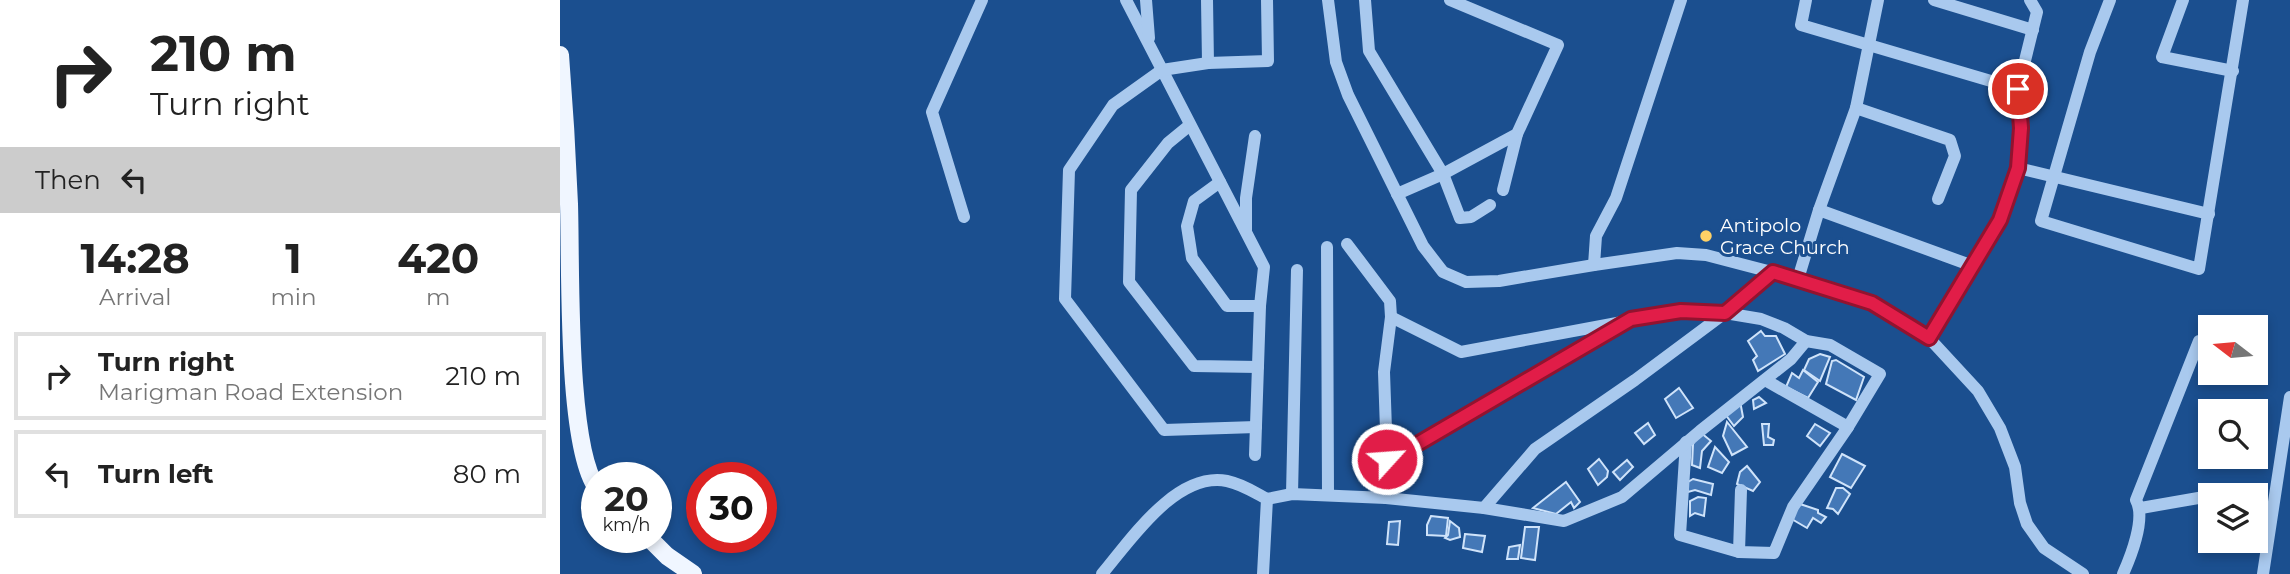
<!DOCTYPE html>
<html lang="en">
<head>
<meta charset="utf-8">
<style>
	body { margin:0; font-family:Montserrat,sans-serif; background:#f6f6f6; color:#222; height:100vh; display:flex; flex-direction:column; font-size:26px; white-space:nowrap }
	* { box-sizing:border-box; margin:0 }
	p { font-size:23px; color:#767676 }
	.icon { flex:none; width:38px; height:38px; fill:none; stroke:currentColor; stroke-width:2; stroke-linecap:round; stroke-linejoin:round }
	.map { position:relative; flex:1; overflow:hidden }
	.panel { display:flex; flex-direction:column; background:#fff; width:560px }
	.panel>* { flex:none }
	.guide { background:#fff; color:#222; overflow:hidden }
	.needle { width:46px; rotate:286deg }
	.buttons { position:absolute; left:1638px; top:315px; display:grid; gap:14px }
	.buttons a { display:grid; place-items:center; width:70px; height:70px; border-radius:0px; background:#fff; box-shadow:0 4px 10px #0003; font-size:35px }
	.speed { position:absolute; left:21px; top:462px; display:flex; gap:14px; font-size:35px; font-weight:700; text-align:center }
	.speed>* { display:grid; place-content:center; width:91px; height:91px; border-radius:50%; background:#fff; box-shadow:0 4px 10px #0003; line-height:1 }
	.speed small { font-size:18px; font-weight:400 }
	.speed .limit { border:10px solid #d22; background:#fff; color:#111 }
	.pin { position:absolute; display:grid; place-items:center; width:60px; height:60px; color:#fff; margin:-30px; border:4px solid #fff; border-radius:50%; box-shadow:0 2px 7px #0007 }
	.me { position:absolute; width:77px; margin:-38px; rotate:64deg; stroke-linejoin:round; filter:drop-shadow(0 0 5px #0008) }
	.turn { display:flex; align-items:center; gap:24px; height:147px; padding:0 35px; font-size:32px }
	.turn .icon { width:91px; height:91px; stroke-width:2.5 }
	.turn b { display:block; font-size:49px; line-height:60px }
	.then { display:flex; align-items:center; height:66px; padding:0 35px; background:#0003; gap:14px; font-size:26px }
	.eta { display:flex; justify-content:space-evenly; align-items:center; height:119px; text-align:center }
	.eta b { font-size:42px; font-weight:700; line-height:49px }
	ul { padding:0; list-style:none }
	li { display:flex; align-items:center; gap:21px; height:88px; margin:0 14px 10px; padding:0 21px; border:4px solid #e0e0e0; border-radius:0px }
	li div { flex:1 }
	li b { display:block; font-size:26px }
	li em { font-style:normal }
	main { display:flex; flex:1; min-height:0 }
	.map>svg:first-child { display:block }
	.building { fill:#4478b7; stroke:#cfe3fa; stroke-width:2 }
	.lines { fill:none; stroke-linecap:round; stroke-linejoin:round }
	.minor { stroke:#a9c9ee; stroke-width:12 }
	.major { stroke:#f0f6ff; stroke-width:18 }
	.route-casing { stroke:#92132f; stroke-width:18 }
	.route { stroke:#e11d48; stroke-width:12 }
	.poi-dot { fill:#ffd166; stroke:#1b4f8f; stroke-width:2.5 }
	.labels { text-anchor:middle; stroke-width:6; stroke-linejoin:round; paint-order:stroke }
	.poi-label { font-size:19px; fill:#fff; stroke:#1b4f8f; text-anchor:start }
</style>
</head>
<body>
<main>
<section class="panel">
<div class="guide">
<div class="turn"><svg class="icon" aria-label="right" viewBox="0 0 24 24"><path d="M7 20v-9h11M14 6l5 5-5 5"/></svg><div><b>210 m</b>Turn right</div></div>
<div class="then">Then<svg class="icon" aria-label="left" viewBox="0 0 24 24"><path d="M17 20v-9H6M10 6l-5 5 5 5"/></svg></div>
</div>
<div class="eta">
<div><b>14:28</b><p>Arrival</p></div>
<div><b>1</b><p>min</p></div>
<div><b>420</b><p>m</p></div>
</div>
<ul>
<li><svg class="icon" aria-label="right" viewBox="0 0 24 24"><path d="M7 20v-9h11M14 6l5 5-5 5"/></svg><div><b>Turn right</b><p>Marigman Road Extension</p></div><em>210 m</em></li>
<li><svg class="icon" aria-label="left" viewBox="0 0 24 24"><path d="M17 20v-9H6M10 6l-5 5 5 5"/></svg><div><b>Turn left</b></div><em>80 m</em></li>
</ul>
</section>
<div class="map">
<svg width="1730" height="574" viewBox="0 0 1730 574">
	<rect width="100%" height="100%" fill="#1b4f8f"/>
	<g class="building">
		<polygon points="1201,331 1205,336 1216,336 1225,354 1198,371 1193,360 1197,356 1188,341"/>
		<polygon points="1260,354 1270,357 1260,381 1244,370 1249,359"/>
		<polygon points="1276,360 1304,377 1296,400 1266,384 1272,361"/>
		<polygon points="1243,370 1258,382 1248,398 1226,387 1232,373 1239,378"/>
		<polygon points="1119,388 1133,408 1116,418 1105,399"/>
		<polygon points="1199,397 1206,403 1194,409 1193,400"/>
		<polygon points="1180,401 1183,417 1174,426 1165,414"/>
		<polygon points="1167,422 1187,447 1172,455 1163,436"/>
		<polygon points="1088,423 1095,435 1084,444 1075,433"/>
		<polygon points="1202,424 1209,424 1208,437 1214,440 1213,445 1204,445"/>
		<polygon points="1255,424 1270,433 1260,446 1247,436"/>
		<polygon points="1140,432 1151,441 1142,451 1140,468 1132,465 1133,444"/>
		<polygon points="1155,447 1169,462 1162,473 1148,467"/>
		<polygon points="1282,454 1305,466 1291,488 1270,477"/>
		<polygon points="1039,459 1048,471 1047,477 1038,485 1028,469"/>
		<polygon points="1067,460 1073,467 1060,480 1053,472"/>
		<polygon points="1187,466 1200,482 1193,491 1177,484 1180,472"/>
		<polygon points="1133,479 1153,484 1151,495 1135,490 1128,492 1128,482"/>
		<polygon points="1006,482 1020,502 1014,508 1011,502 996,514 973,508"/>
		<polygon points="1276,488 1283,488 1290,494 1278,514 1273,509 1267,508"/>
		<polygon points="1138,497 1146,498 1144,516 1135,513 1130,516 1130,501"/>
		<polygon points="1240,504 1258,510 1258,513 1266,517 1261,523 1253,518 1247,528 1230,518"/>
		<polygon points="871,516 888,518 886,536 867,535 867,525"/>
		<polygon points="840,521 838,545 827,544 829,522"/>
		<polygon points="890,521 899,528 900,537 890,540 885,538 888,535"/>
		<polygon points="965,527 979,527 975,560 961,558"/>
		<polygon points="905,534 925,536 922,552 903,548"/>
		<polygon points="960,545 958,559 947,559 949,547"/>
	</g>
	<g class="lines">
		<g class="minor">
			<polyline points="566,0 704,267 700,306 695,455"/>
			<polyline points="586,0 589,38"/>
			<polyline points="647,0 648,63"/>
			<polyline points="768,0 776,62 788,95 863,246 883,272 906,282 939,281 1034,265 1117,253 1146,255 1238,279 1313,303 1369,338 1418,391 1440,428 1455,467 1460,503 1467,524 1484,548 1523,574"/>
			<polyline points="805,0 809,51 883,174 900,218 911,217 930,205"/>
			<polyline points="1246,0 1241,25 1458,89"/>
			<polyline points="1374,0 1473,30"/>
			<polyline points="1550,0 1530,52 1481,221 1639,269 1683,0"/>
			<polyline points="1623,0 1602,57 1673,71"/>
			<polyline points="1296,108 1390,140 1395,156 1378,199"/>
			<polyline points="630,125 608,143 571,190 569,282 634,366 698,367"/>
			<polyline points="1458,168 1649,214"/>
			<polyline points="660,182 634,201 627,226 632,258 667,306 700,306"/>
			<polyline points="943,190 957,134"/>
			<polyline points="837,194 883,174 957,134 998,45 890,0"/>
			<polyline points="1259,210 1413,266"/>
			<polyline points="404,217 372,112 422,0"/>
			<polyline points="686,230 686,198 695,136"/>
			<polyline points="787,244 830,301 831,317 824,372 827,459"/>
			<polyline points="767,247 768,494"/>
			<polyline points="1034,265 1036,236 1056,198 1121,0"/>
			<polyline points="1238,279 1259,210 1296,108 1318,0"/>
			<polyline points="831,317 901,352 1121,311 1165,313 1201,319 1224,328 1246,341 1270,345 1320,374 1288,427 1233,507 1214,553 1179,552 1120,535 1126,442"/>
			<polyline points="1369,338 1440,220 1458,168 1460,128 1458,89 1477,12 1470,0"/>
			<polyline points="1205,380 1288,427"/>
			<polyline points="696,427 604,430 505,299 509,170 553,105 602,70 648,63 708,61 707,0"/>
			<polyline points="732,494 737,270"/>
			<polyline points="826,498 827,459 859,444 1060,325"/>
			<polyline points="707,499 732,494 826,498 924,508 1004,521 1062,497 1140,431 1231,359 1246,341"/>
			<polyline points="924,508 975,449 1075,380 1165,313 1213,272"/>
			<polyline points="1581,508 1644,497"/>
			<polyline points="1179,552 1181,490"/>
			<path d="M542,574c28,-33 74,-103 125,-93 15,3 27,11 40,18l-4,75"/>
			<path d="M1563,574c8,-18 23,-56 13,-74l63,-159"/>
			<polyline points="1703,574 1730,397"/>
		</g>
		<g class="major">
			<path d="M0,55c4,50 7,100 9,149 2,59 -3,242 28,284"/>
			<polyline points="88,537 107,556 133,574"/>
		</g>
	</g>
	<g class="lines">
		<defs>
			<polyline id="route" points="827,459 859,443 1071,319 1121,311 1165,313 1213,272 1312,303 1369,338 1440,220 1458,168 1461,128 1458,89"/>
		</defs>
		<use href="#route" class="route-casing"/>
		<use href="#route" class="route"/>
	</g>
	<circle class="poi-dot" cx="1146" cy="236" r="7"/>
	<g class="labels">
		<g class="poi-label">
			<text x="1160" y="232">Antipolo<tspan x="1160" dy="22">Grace Church</tspan></text>
		</g>
	</g>
</svg>
<div class="buttons">
<a><svg class="needle" viewBox="-14 -14 28 28"><path d="M0-13l5 13h-10z" fill="#e53935"/><path d="M0 13l5-13h-10z" fill="#767676"/></svg></a>
<a><svg class="icon" aria-label="search" viewBox="0 0 24 24"><circle cx="10" cy="10" r="6"/><path d="M15 15l6 6"/></svg></a>
<a><svg class="icon" aria-label="layers" viewBox="0 0 24 24"><path d="M12 4l9 5-9 5-9-5zM3 14l9 5 9-5"/></svg></a>
</div>
<div class="speed"><div>20<small>km/h</small></div><div class="limit">30</div></div>
<div class="pin" style="left:1458px;top:89px;background:#d93025"><svg class="icon" aria-label="arrive" viewBox="0 0 24 24"><path d="M6 21V4h12l-3 4 3 4H6"/></svg></div>
<svg class="me" style="left:827px;top:459px" viewBox="-20 -20 40 40"><circle r="17" fill="#e11d48" stroke="#fff" stroke-width="3"/><path d="M0-11L8 9 0 5-8 9z" fill="#fff"/></svg>
</div>
</main>
</body>
</html>
